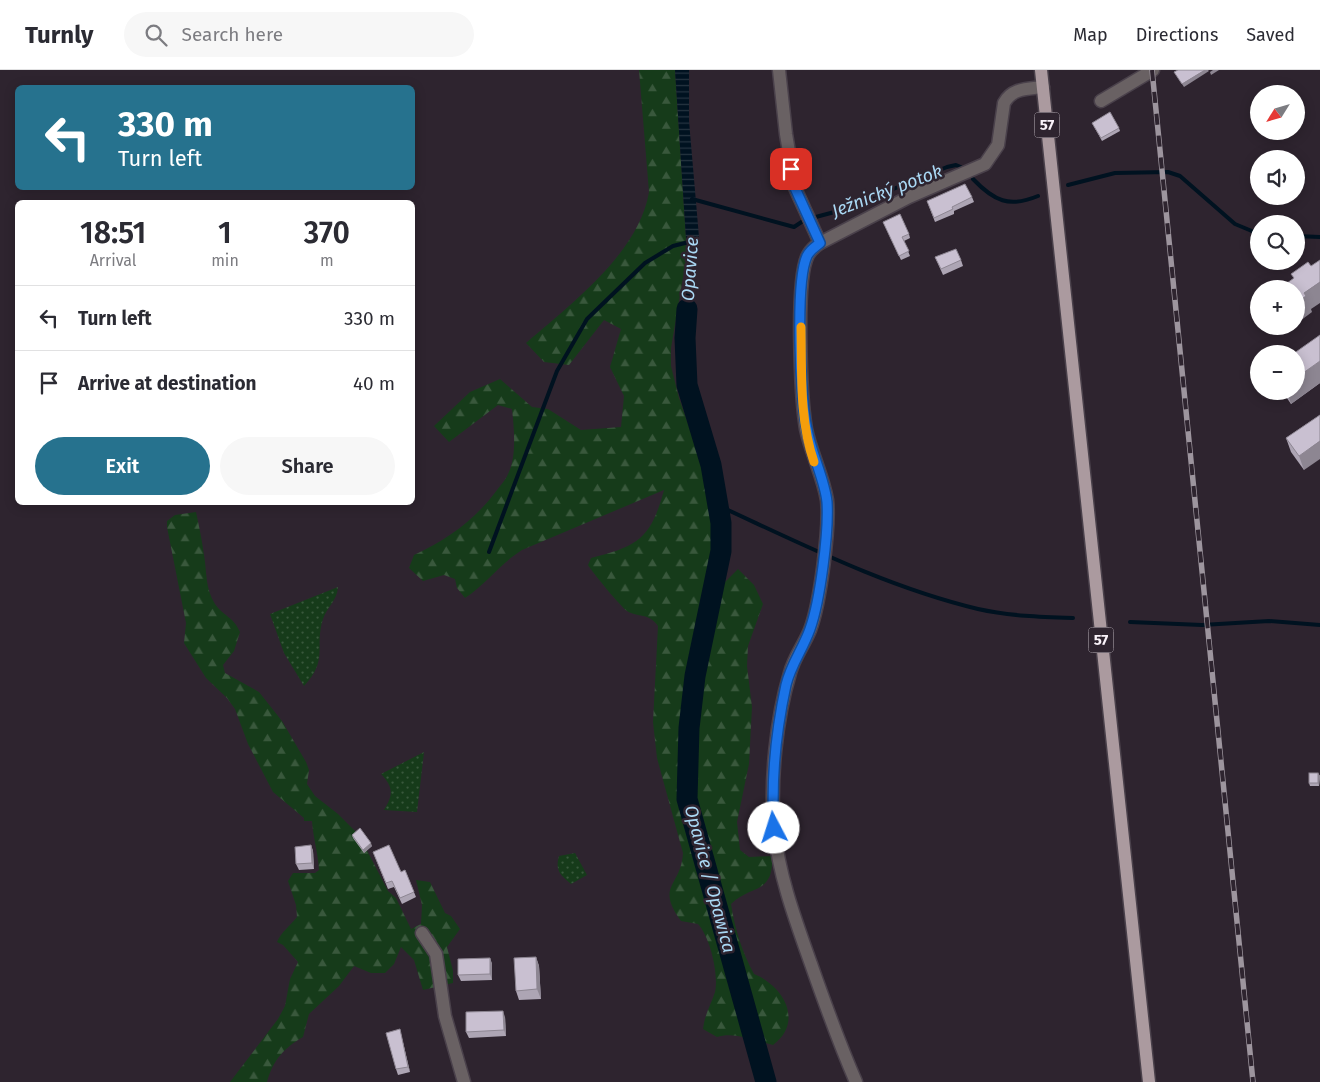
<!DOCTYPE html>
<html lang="en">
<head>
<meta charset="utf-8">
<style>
	body { margin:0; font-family:"Fira Sans",sans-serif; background:#f7f7f7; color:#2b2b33; height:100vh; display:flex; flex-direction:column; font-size:19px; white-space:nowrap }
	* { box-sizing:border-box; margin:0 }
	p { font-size:16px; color:#7c7c81 }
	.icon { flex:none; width:28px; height:28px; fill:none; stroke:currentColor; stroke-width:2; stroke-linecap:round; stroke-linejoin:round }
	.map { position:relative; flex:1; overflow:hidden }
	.sheet { position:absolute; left:15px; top:130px; width:400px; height:305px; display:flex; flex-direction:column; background:#fff; border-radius:8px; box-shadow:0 2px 12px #0003 }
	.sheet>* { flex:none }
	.guide { position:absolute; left:15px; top:15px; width:400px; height:105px; border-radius:8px; box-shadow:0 2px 12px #0003; background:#26728e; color:#fff; overflow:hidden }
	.needle { width:32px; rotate:233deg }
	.fabs { position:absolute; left:1250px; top:15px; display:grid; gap:10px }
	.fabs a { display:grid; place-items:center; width:55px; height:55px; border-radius:50%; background:#fff; box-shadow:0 2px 12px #0003; font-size:25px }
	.pin { position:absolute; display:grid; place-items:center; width:42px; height:42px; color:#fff; margin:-21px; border-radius:10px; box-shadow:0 2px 8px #0006 }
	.me { position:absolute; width:55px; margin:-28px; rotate:355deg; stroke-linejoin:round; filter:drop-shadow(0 0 4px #0008) }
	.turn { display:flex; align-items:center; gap:18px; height:105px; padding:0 20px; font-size:22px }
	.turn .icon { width:65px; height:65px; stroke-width:2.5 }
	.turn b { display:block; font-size:35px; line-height:42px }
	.eta { display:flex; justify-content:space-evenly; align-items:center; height:85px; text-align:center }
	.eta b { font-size:30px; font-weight:600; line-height:35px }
	.button { display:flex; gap:10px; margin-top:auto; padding:10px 20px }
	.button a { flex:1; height:58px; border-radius:30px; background:#26728e; color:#fff; font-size:20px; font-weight:600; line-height:58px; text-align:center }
	.button a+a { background:#f7f7f7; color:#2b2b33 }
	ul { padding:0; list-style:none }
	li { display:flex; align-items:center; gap:15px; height:65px; padding:0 20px; border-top:1px solid #e1e1e2 }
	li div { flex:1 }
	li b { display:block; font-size:19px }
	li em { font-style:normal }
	header { display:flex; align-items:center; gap:30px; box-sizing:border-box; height:70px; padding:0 25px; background:#fff; border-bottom:1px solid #e1e1e2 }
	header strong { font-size:24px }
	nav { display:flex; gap:28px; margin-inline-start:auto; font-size:18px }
	.search { width:350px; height:45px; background:#f7f7f7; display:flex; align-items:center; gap:12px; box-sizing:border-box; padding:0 18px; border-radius:28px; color:#7c7c81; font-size:19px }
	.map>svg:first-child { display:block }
	.green { fill:url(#green-dots) }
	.forest { fill:url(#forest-firs) }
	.water { fill:url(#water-rules) }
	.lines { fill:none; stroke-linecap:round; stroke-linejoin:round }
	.stream { stroke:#001220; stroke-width:4 }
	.river { stroke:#001220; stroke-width:21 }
	.minor-casing { stroke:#4a414b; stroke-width:15 }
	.major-casing { stroke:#4a414b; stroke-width:15 }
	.minor { stroke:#696163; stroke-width:12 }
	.major { stroke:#ab9a9f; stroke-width:12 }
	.rail-casing { stroke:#9d959e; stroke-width:5.5 }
	.rail { stroke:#2e242f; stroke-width:4; stroke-dasharray:11; stroke-linecap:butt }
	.wall { fill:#ada5b4 }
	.shaded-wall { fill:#8d8692 }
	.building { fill:#c9c0d1; stroke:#8d8692 }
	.route-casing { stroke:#114b97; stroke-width:12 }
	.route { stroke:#1a73e8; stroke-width:9 }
	.slow { stroke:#f59e0b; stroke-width:9 }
	.labels { text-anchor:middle; stroke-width:5; stroke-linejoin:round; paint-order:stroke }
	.shield { fill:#2e242f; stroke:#bcb4bc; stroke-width:1 }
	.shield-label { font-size:15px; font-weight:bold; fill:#f9f2f9 }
	.water-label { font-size:18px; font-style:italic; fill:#aad8f4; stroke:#2e242f }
</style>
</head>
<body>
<header>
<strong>Turnly</strong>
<div class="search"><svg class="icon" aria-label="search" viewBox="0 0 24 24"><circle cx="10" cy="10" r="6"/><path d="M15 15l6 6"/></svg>Search here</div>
<nav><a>Map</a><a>Directions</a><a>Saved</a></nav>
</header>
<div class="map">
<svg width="1320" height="1012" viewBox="0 0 1320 1012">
	<defs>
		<pattern id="green-dots" width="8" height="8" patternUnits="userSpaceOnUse" patternTransform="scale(1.25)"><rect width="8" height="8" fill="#163b1a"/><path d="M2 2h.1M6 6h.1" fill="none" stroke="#39583c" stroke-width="1.8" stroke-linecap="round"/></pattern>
		<pattern id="forest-firs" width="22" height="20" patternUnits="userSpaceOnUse" patternTransform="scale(1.25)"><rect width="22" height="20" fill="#163b1a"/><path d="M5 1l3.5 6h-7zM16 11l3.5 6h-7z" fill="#39583c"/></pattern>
		<pattern id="water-rules" width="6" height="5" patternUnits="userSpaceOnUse" patternTransform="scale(1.25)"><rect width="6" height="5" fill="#001220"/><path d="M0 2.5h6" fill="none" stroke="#263541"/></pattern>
	</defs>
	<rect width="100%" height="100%" fill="#2e242f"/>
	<g class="green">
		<path d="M338,517c-1,14 -11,20 -15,32 -9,28 6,40 -19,67l-20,-33 -14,-39z"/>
		<path d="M424,682l-7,60 -33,-2c10,-16 9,-23 -3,-36z"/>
		<path d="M575,783l12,22 -16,9c-11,-9 -16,-14 -12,-28z"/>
	</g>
	<g class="forest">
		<path d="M639,0h36l12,184 -16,94v18l8,32 20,57 17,16 11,58 -2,53 13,-13 16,16 9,19 -15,42 -1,20 5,41 -3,57 -12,58 3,28 9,7 23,-1c2,39 -21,28 -41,48 4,25 11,48 23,70 30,12 50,48 19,71 -18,-4 -39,-14 -56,-8l-14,-8c2,-16 8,-24 12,-37 4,-18 -5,-55 -17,-68l-17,-3c-26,-36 0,-34 2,-68l-26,-95 -4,-36 5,-96c-10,-14 -20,-8 -31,-15 -6,-4 -35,-39 -39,-46l3,-7c48,-12 60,-20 73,-68l-142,60c-21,13 -36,34 -57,48l-8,-10 -2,-9 -11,-4 -21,6 -14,-13 5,-13c34,-16 61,-35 83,-65 4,-5 9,-11 11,-16 9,-17 6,-46 4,-65l-14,-4 -49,37 -15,-16 36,-34 30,-13 32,28 16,2 33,21 40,-3 3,-31 -14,-29 11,-38 -17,-9 -35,45 -25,-3 -18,-19c45,-39 113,-90 123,-151z"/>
		<path d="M196,442c3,14 6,28 8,43 3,17 1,33 11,49 9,13 18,12 25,28l-6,19 -11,14 2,8 34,19 23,29 24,41 3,8 -2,14 8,12 23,18 21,21 29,56 8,7 15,31 10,-5 1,-19 -6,-25 14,2 15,31 6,3 9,13 -13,18 6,24v12l-30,7 -9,-30 -13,-13 -7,17 -9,9h-14l-17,-7 -15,20 -30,28 -6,23c-19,11 -30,23 -36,45h-37l48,-63 7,-13 5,-27 8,-17 -15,-17 -6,-3c4,-10 13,-16 20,-25l-1,-12 -8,-24 5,-8h22l4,-3c-1,-17 -6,-33 -7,-49h-8v-3l-31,-26 -25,-48 -13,-35 -8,-11 -21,-20 -22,-35 2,-20 -19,-96v-6l8,-6z"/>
	</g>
	<polygon class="water" points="675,0 689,0 689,51 699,167 685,268 687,184"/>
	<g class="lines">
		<g class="stream">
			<path d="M973,109c21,22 36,29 65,17"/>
			<polyline points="1068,115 1115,103 1168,102 1180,106 1235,154 1259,164"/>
			<polyline points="692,129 794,157 803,151"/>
			<polyline points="812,148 842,140 947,97 956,95 963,98"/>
			<polyline points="1296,166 1320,167"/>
			<path d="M717,435c85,39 169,82 261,104 31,7 63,8 95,9"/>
			<polyline points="489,482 557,301 587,249 645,193 673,176 689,172"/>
			<polyline points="1130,552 1202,555 1269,551 1320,555"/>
		</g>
		<polyline class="river" points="687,239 685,268 687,315 711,395 721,453 721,481 695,606 689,658 687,729 766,1012"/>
		<defs>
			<g id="minor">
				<polyline points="779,0 786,64 795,118 820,173"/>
				<polyline points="1101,31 1153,0"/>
				<polyline points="422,863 436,884 445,946 464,1012"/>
				<path d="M856,1012c-17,-39 -31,-78 -45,-118 -16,-45 -32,-88 -37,-135 -4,-47 2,-110 16,-156 4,-16 14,-28 20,-43 10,-26 20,-103 17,-130 -4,-24 -16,-47 -21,-71 -5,-30 -11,-150 2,-174 3,-5 7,-9 12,-12l89,-46 76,-33 13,-19 6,-42c8,-15 23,-14 39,-16"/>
			</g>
			<polyline id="major" points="1041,0 1149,1012"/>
		</defs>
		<use href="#minor" class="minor-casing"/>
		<use href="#major" class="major-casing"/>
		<use href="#minor" class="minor"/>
		<use href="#major" class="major"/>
		<defs>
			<polyline id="rail" points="1152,0 1253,1012"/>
		</defs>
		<use href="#rail" class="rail-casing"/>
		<use href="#rail" class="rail"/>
	</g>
	<g class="wall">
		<polygon points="1092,53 1119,58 1120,61 1102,71"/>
		<polygon points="972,127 974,132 954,141 954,144 935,152 927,131"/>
		<polygon points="883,152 909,164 910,168 904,171 910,186 901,190"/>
		<polygon points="935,187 961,190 963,196 943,205"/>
		<polygon points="1277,256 1293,256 1283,264"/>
		<polygon points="1320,265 1320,313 1291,334 1282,321 1296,321"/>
		<polygon points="1320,345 1304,400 1291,382 1286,368"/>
		<polygon points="1318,703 1320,706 1319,716 1310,716 1309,713"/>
		<polygon points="352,765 372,776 364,783 353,768"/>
		<polygon points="311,775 313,781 314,799 299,800 296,794"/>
		<polygon points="373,782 401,802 405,800 416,827 402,834 394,817 388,819"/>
		<polygon points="536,887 539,896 541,929 519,930 516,921"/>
		<polygon points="490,888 492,894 492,910 461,911 458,905"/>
		<polygon points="505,947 506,966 469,968 466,962"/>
		<polygon points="401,964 410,1002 398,1005 396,999"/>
	</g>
	<g class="shaded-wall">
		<polygon points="1205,0 1208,0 1209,1 1184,17 1182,14"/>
		<polygon points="1213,0 1219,0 1211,5 1210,2"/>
		<polygon points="1320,212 1320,233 1311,239 1312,242 1296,254 1296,233 1304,223"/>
		<polygon points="1280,256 1293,256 1283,264"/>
		<polygon points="1320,291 1320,313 1291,334 1287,321 1296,321 1296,308"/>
		<polygon points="1320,371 1320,389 1304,400 1299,386"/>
		<polygon points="1318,703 1320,706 1319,716 1318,713"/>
		<polygon points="371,773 372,776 364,783 363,780"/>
		<polygon points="311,775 313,781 314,799 312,793"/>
		<polygon points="536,887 539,896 541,929 537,919"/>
		<polygon points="490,888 492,894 492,910 490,904"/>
		<polygon points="503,941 505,947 506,966 504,960"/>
		<polygon points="400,959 401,964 410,1002 408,997"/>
	</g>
	<g class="building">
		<polygon points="1178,0 1205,0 1182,14 1174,2"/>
		<polygon points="1110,42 1119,58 1101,68 1092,53"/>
		<polygon points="965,114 972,127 952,137 953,139 934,148 927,131"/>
		<polygon points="900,144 909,164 902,167 909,181 899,186 883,152"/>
		<polygon points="956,179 961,190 941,199 935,187"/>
		<polygon points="1320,190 1320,212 1304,223 1306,226 1296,233 1296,219 1279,219 1294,208 1291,204 1308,192 1311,196"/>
		<polygon points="1320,265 1320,291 1296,308 1296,284 1293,284"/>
		<polygon points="1320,345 1320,371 1299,386 1286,368"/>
		<rect x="1309" y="703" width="9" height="10"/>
		<polygon points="360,758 371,773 363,780 352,765"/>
		<polygon points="311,775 312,793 296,794 295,777"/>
		<polygon points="389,775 401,802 405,800 414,822 400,828 392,811 386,813 373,782"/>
		<polygon points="536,887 537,919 516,921 514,888"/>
		<polygon points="490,888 490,904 458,905 458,889"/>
		<polygon points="503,941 504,960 466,962 466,942"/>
		<polygon points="400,959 408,997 396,999 386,963"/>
	</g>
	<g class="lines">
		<defs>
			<path id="route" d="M774,758c-3,-48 2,-97 12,-143 5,-21 17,-36 24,-56 10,-28 19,-97 17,-127 -2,-22 -16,-49 -20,-73 -7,-30 -12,-147 0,-173 3,-6 8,-9 13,-13l-25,-55 -4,-19"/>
		</defs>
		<use href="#route" class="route-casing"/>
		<use href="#route" class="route"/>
		<path class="slow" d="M801,257c1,44 -2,92 13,135"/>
	</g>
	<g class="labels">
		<g class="shield">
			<rect x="1034.5" y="42.5" width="25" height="25" rx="4"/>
			<rect x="1088.5" y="557.5" width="25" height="25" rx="4"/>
		</g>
		<g class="shield-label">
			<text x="1047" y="60">57</text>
			<text x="1101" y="575">57</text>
		</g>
		<g class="water-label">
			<text transform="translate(887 121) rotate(-21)" y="6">Ježnický potok</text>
			<text transform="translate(690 199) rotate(-86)" y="6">Opavice</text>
			<text transform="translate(710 809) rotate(75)" y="6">Opavice / Opawica</text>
		</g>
	</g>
</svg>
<div class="fabs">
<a><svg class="needle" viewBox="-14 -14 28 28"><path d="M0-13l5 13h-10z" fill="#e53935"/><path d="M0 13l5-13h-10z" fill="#7c7c81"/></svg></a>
<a><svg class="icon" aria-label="sound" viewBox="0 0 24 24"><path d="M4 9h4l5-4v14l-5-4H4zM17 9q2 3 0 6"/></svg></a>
<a><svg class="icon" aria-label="search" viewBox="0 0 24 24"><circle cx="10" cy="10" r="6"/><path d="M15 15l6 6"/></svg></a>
<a>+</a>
<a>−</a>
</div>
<div class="pin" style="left:791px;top:99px;background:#d93025"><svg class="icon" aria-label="arrive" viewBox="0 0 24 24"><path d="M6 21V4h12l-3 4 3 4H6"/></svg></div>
<svg class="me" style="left:774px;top:758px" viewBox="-20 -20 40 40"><circle r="19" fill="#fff"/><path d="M0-13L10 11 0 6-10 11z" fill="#1a73e8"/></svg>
<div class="guide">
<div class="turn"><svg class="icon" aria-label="left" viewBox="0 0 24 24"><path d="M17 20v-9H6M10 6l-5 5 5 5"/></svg><div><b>330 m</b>Turn left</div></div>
</div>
<section class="sheet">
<div class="eta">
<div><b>18:51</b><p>Arrival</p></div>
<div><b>1</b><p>min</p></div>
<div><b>370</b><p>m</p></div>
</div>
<ul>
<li><svg class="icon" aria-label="left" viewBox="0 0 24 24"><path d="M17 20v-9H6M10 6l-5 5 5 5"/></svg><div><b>Turn left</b></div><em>330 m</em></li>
<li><svg class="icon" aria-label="arrive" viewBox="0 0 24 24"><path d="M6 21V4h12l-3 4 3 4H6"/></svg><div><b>Arrive at destination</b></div><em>40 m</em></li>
</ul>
<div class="button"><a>Exit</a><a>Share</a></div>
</section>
</div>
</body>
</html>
